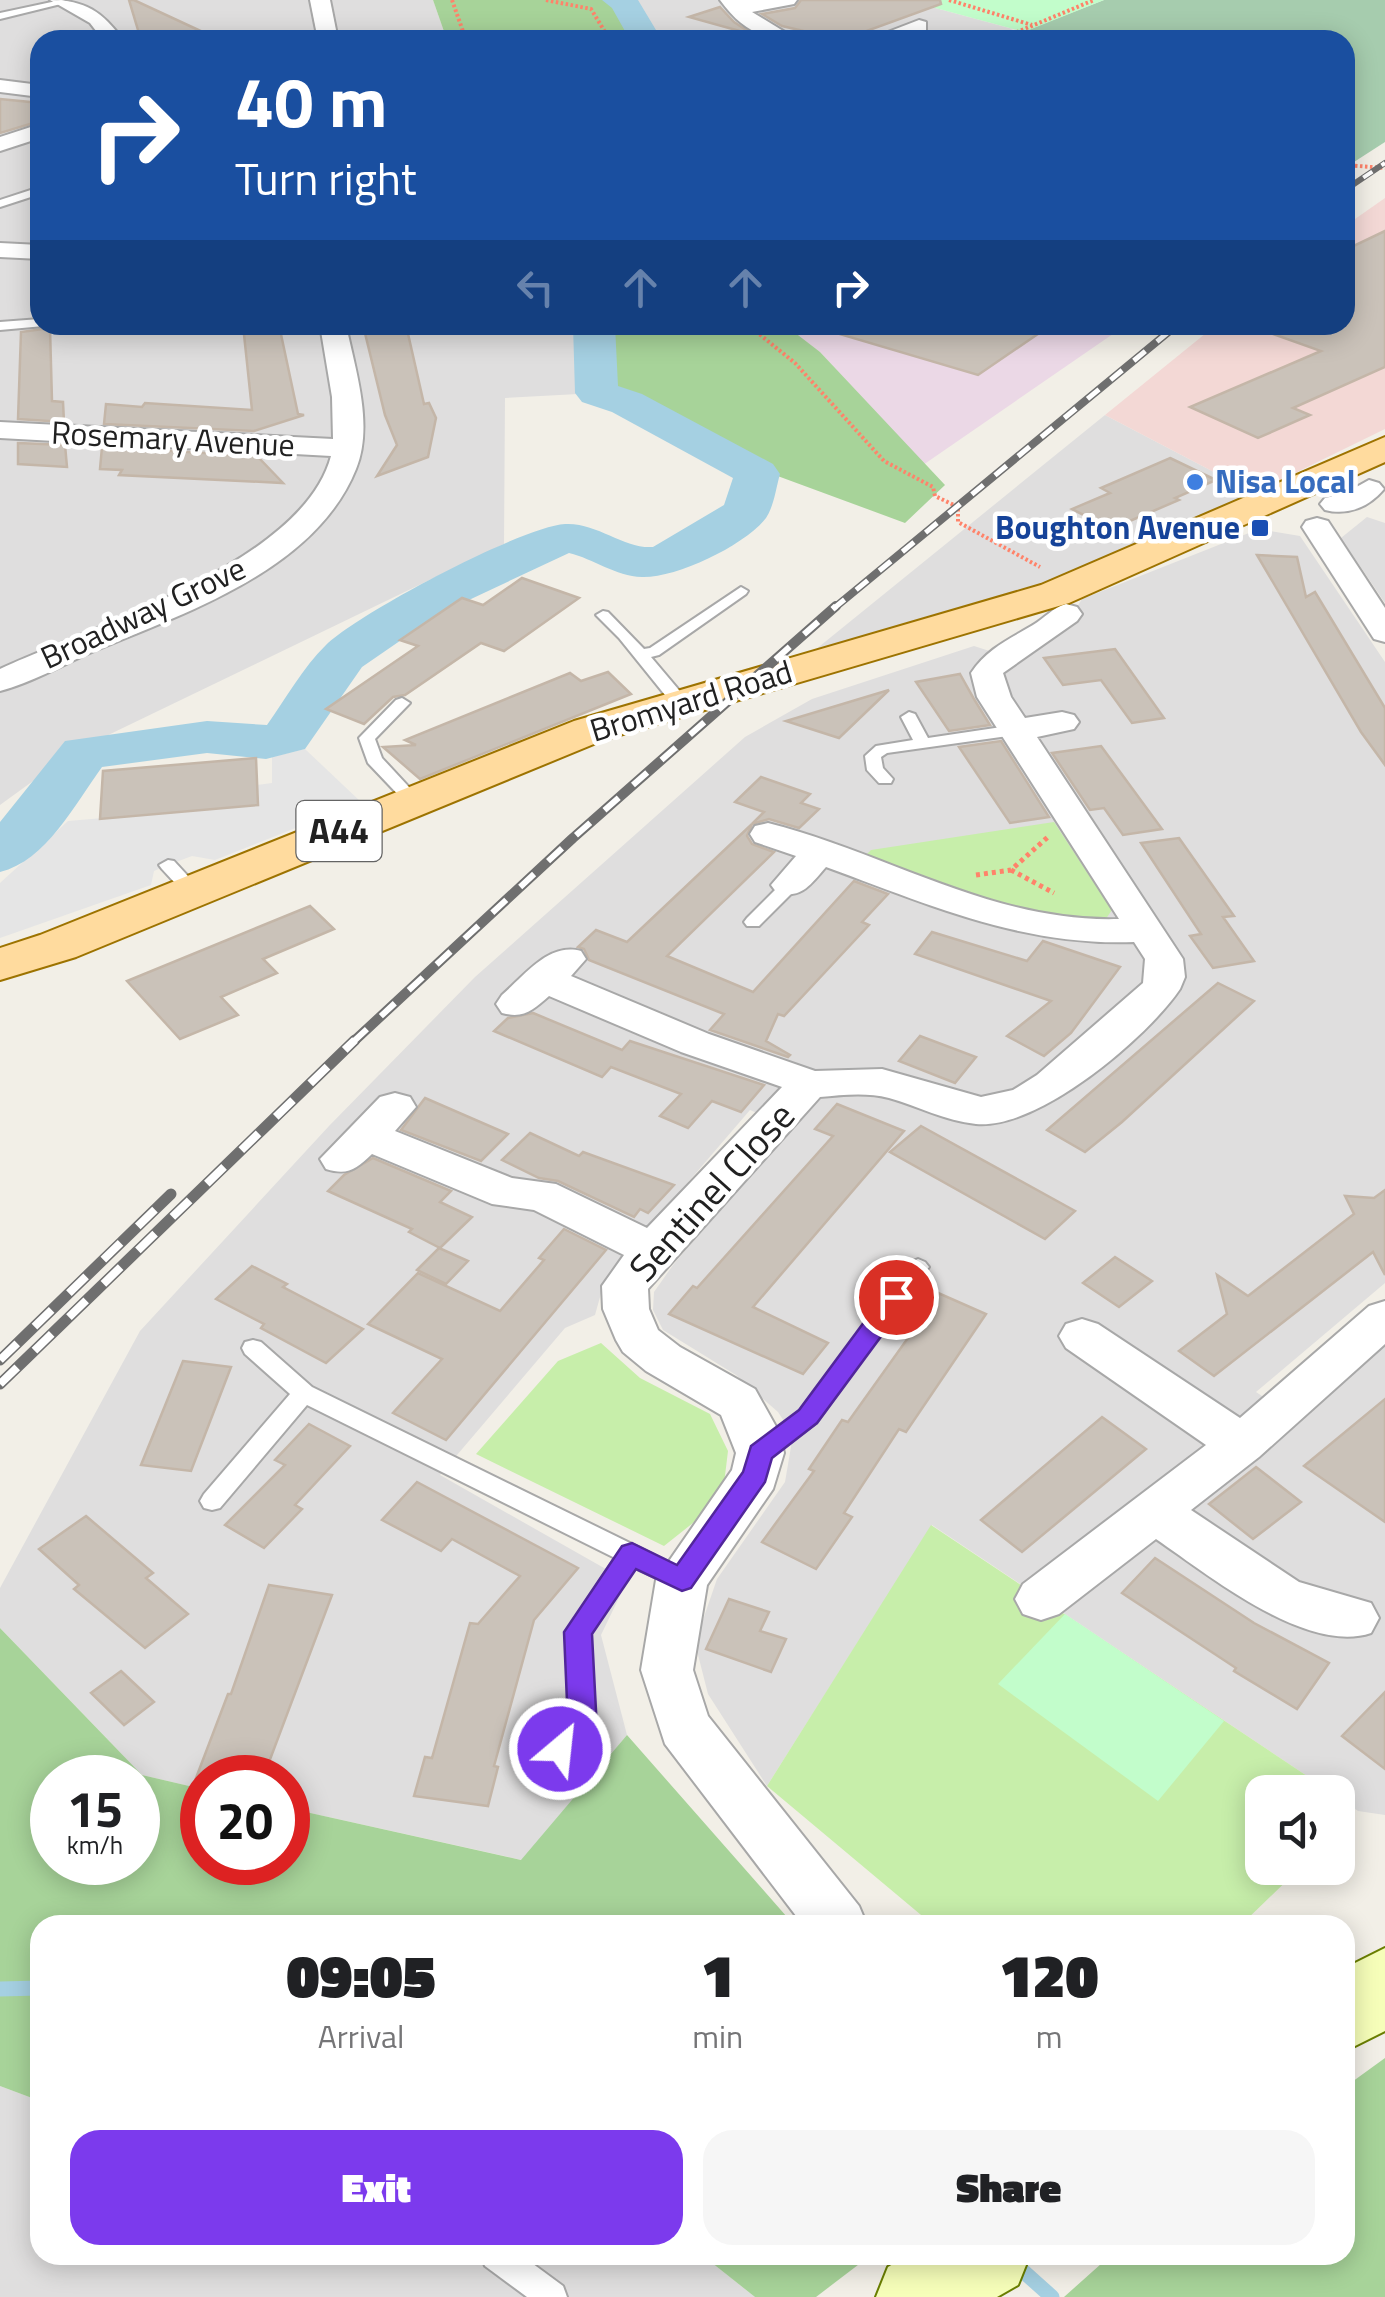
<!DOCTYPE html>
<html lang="en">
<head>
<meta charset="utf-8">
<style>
	body { margin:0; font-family:"Titillium Web",sans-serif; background:#f6f6f6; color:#202124; height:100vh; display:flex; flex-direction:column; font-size:38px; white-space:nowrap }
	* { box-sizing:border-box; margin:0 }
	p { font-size:32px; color:#757577 }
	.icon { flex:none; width:55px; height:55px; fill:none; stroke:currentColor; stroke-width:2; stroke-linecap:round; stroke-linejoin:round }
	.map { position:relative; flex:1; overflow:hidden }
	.panel { position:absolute; left:30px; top:1915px; width:1325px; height:350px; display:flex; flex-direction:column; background:#fff; border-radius:30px; box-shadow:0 5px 25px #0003 }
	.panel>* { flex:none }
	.guide { position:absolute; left:30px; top:30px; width:1325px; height:305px; border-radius:30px; box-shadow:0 5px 25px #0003; background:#1a4fa0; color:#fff; overflow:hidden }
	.controls { position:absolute; left:1245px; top:1775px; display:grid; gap:20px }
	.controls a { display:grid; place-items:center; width:110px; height:110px; border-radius:20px; background:#fff; box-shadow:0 5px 25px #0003; font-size:50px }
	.speed { position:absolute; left:30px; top:1755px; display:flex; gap:20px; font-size:50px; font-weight:700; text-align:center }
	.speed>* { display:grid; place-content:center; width:130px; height:130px; border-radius:50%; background:#fff; box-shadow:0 5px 25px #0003; line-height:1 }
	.speed small { font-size:25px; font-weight:400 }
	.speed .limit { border:15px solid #d22; background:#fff; color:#111 }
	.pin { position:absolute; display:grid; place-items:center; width:85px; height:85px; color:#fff; margin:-42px; border:5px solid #fff; border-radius:50%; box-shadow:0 2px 10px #0007 }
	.me { position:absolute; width:110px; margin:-55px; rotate:28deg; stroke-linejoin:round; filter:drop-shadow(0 0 8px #0008) }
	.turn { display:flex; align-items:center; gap:35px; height:210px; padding:0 40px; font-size:45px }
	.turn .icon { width:130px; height:130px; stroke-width:2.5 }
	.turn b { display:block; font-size:70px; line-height:85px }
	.lanes { display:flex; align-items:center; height:95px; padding:0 40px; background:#0003; justify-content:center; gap:50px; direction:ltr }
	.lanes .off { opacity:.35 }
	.eta { display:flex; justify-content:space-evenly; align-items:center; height:170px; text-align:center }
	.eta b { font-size:60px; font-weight:800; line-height:70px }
	.primary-button { display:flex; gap:20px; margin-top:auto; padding:20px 40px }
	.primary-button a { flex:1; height:115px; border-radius:30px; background:#7c3aed; color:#fff; font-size:40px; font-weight:800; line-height:115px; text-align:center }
	.primary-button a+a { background:#f6f6f6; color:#202124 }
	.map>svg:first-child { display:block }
	.residential { fill:#dfdede }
	.commercial { fill:#f3d8d5 }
	.industrial { fill:#ebd8e6 }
	.grass { fill:#c7eeaa }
	.forest { fill:#a7d399; fill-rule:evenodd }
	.cemetery { fill:#a6ccae }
	.park { fill:#c2fdcb }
	.parking { fill:#e5e5e5 }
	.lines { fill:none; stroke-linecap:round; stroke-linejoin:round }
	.stream { stroke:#a5d0e2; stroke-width:15 }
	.river { fill:#a5d0e2; fill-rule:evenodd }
	.building { fill:#cac2b9; stroke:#c4b6a8; stroke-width:2.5 }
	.lane-casing { stroke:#a8a8a8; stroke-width:4 }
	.street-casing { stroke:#a8a8a8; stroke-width:4 }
	.secondary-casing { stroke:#6a7f00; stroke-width:4 }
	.primary-casing { stroke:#9d7300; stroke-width:4 }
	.path-far1 { stroke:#ff836a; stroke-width:4; stroke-dasharray:2.5 2.5; stroke-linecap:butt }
	.path { stroke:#ff836a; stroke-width:5; stroke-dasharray:4 4; stroke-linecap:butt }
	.lane { fill:#fff; fill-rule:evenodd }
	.street { fill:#fff; fill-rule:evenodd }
	.secondary { fill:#f6feb9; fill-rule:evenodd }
	.primary { fill:#ffdb9e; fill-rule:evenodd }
	.rail-far3-casing { stroke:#6f6f6f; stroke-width:6 }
	.rail-far2-casing { stroke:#6f6f6f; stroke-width:8 }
	.rail-far1-casing { stroke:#6f6f6f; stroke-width:10 }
	.rail-casing { stroke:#6f6f6f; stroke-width:11 }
	.rail-far3 { stroke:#fff; stroke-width:4; stroke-dasharray:11; stroke-linecap:butt }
	.rail-far2 { stroke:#fff; stroke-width:5; stroke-dasharray:15; stroke-linecap:butt }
	.rail-far1 { stroke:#fff; stroke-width:6; stroke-dasharray:19; stroke-linecap:butt }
	.rail { stroke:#fff; stroke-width:8; stroke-dasharray:24; stroke-linecap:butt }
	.route { fill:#7c3aed; stroke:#51269a; stroke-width:2.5 }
	.shop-dot { fill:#3f7fe0; stroke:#fff; stroke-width:4 }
	.transit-dot { fill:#1a4fb4; stroke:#fff; stroke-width:4 }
	.labels { text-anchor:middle; stroke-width:9; stroke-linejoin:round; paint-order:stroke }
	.far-street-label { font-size:32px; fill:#212121; stroke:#fff }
	.far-shop-label { font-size:32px; font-weight:bold; fill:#366cbe; stroke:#fff; text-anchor:start }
	.far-transit-label { font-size:32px; font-weight:bold; fill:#164399; stroke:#fff; text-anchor:end }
	.shield { fill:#fff; stroke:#646464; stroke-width:2.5 }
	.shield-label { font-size:35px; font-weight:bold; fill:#212121 }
	.street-label { font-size:38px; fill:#212121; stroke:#fff }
</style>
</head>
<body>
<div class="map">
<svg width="1385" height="2297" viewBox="0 0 1385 2297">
	<rect width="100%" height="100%" fill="#f2efe7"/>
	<g class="residential">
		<polygon points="0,0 433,0 447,40 40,40 40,244 0,243"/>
		<polygon points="631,0 906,0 1013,29 986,40 658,40"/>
		<polygon points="0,255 40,257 40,325 471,325 475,332 527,325 594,325 597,393 505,398 504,544 73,752 0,805"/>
		<polygon points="1105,415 1254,493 1037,586 815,650"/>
		<polygon points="1367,517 1385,523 1385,603 1341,538"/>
		<polygon points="1259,529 1300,536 1385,662 1385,1283 1256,1392 1295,1418 1385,1346 1385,1815 1358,1811 1338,1797 1338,1792 1331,1792 932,1525 767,1786 708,1694 695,1643 717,1579 785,1482 793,1435 778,1412 736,1375 663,1330 653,1310 654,1292 673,1265 790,1127 750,1110 605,1279 595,1315 565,1328 440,1475 627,1581 601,1635 627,1735 522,1860 288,1808 288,1778 202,1778 202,1789 142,1775 0,1628 0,1588 140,1331 329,1126 475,977 745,737 812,699 974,646 1005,656 1063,629 1082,599"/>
		<polygon points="0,2086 40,2101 40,2255 702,2255 755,2297 0,2297"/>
	</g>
	<polygon class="commercial" points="1385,198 1385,429 1254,493 1105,415 1216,325 1345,325 1345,226"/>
	<polygon class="industrial" points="785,325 1126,325 923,465 821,353"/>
	<g class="grass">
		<polygon points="1054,822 1112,910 1105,920 1021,912 863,858 871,850"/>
		<polygon points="601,1343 640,1378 710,1414 728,1451 723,1492 703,1515 664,1546 476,1454 558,1361"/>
		<polygon points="931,1525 1331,1792 1262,1792 1262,1868 1300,1868 1241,1925 933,1925 767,1786"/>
	</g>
	<g class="forest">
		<polygon points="433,0 631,0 658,40 447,40"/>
		<polygon points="594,325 785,325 820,352 945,485 905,523 740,462 627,404 597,393"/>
		<path d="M0,1628l142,147 60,14v73h86v-54l233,52 106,-125 167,190h-754v176l-40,-15zM52,1778h86v84h-86z"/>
		<polygon points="1385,2058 1385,2297 1064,2297 1111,2255 1345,2255 1345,2087"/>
		<polygon points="702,2255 871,2255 816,2297 755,2297"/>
	</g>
	<polygon class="cemetery" points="1104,0 1385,0 1385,142 1354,162 1345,160 1345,40 1002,40"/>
	<g class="park">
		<polygon points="906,0 1104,0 1024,32"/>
		<polygon points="1065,1614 1224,1721 1158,1801 998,1684"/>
	</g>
	<polygon class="parking" points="305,749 361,802 215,860 192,856 168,865 154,871 151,885 0,938 0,883 68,821 257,805 257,785 272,783 272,757"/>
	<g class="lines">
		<g class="stream">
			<polyline points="0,1989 40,1988"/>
			<polyline points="1005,2255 1052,2297"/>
		</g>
		<g class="river">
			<polygon points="602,0 638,0 662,40 630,40 612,8"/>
			<path d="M573,325h42l3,61 24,8 131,70 7,10c-4,14 -6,32 -14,44 -21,27 -89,60 -124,59 -27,-1 -48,-18 -73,-24l-130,61 -77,53 -57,82 -39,10 -59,-6 -105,14c-27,37 -56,94 -102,105v-50l65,-81 142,-20 60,4c18,-25 36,-58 59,-80 33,-32 195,-118 239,-121 32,-2 58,25 88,23l71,-42 9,-27 -121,-66 -30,-10 -7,-9z"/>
		</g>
	</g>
	<g class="building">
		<polygon points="129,0 134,0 220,40 141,40"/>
		<polygon points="801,0 940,0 941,4 842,40 782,26 762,14 795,8"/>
		<polygon points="720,7 734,22 754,35 689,17"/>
		<polygon points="0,99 40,103 40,121 0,133"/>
		<polygon points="1385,231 1385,367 1293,408 1310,415 1258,438 1190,407 1321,351 1259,329 1260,325 1345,325 1345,250"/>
		<polygon points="243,325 279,325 298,414 304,415 254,431 104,424 106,404 142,407 145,403 252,410"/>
		<polygon points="363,325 406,325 424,404 429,403 436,418 428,457 377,476 397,445 385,415"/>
		<polygon points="838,325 1051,325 978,375 836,333"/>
		<polygon points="50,328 52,401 63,402 64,422 18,419 21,332"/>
		<polygon points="18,443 65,445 67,467 18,464"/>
		<polygon points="102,447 257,456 283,483 119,475 122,470 100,469"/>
		<polygon points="1170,458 1216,480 1175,498 1179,500 1111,529 1072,509 1110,493 1101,488"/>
		<polygon points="1257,555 1297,557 1306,597 1315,592 1385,708 1385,765 1361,732"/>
		<polygon points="522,578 579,598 504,651 481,643 405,695 393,697 364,724 326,709 418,646 400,640 462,598 483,605"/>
		<polygon points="1115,649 1164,718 1132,723 1101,680 1063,685 1044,658"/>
		<polygon points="608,672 631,694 420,779 383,747 416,745 405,740 570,673 581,681"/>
		<polygon points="960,674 974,699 990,725 949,731 916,682"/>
		<polygon points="889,690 839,738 786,721"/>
		<polygon points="1001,741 1049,817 1010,823 959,747"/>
		<polygon points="1101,746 1162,829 1123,835 1104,808 1090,810 1052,753"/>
		<polygon points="256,758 258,805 100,819 103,771"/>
		<polygon points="761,777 810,794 801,803 819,809 799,828 769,819 752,824 764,812 735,802"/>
		<polygon points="752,824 747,836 752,844 774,852 667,956 753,992 854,881 888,894 862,922 869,925 784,1016 778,1014 766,1041 790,1055 788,1057 710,1030 724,1014 589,960 584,949 578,947 596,930 627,942"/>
		<polygon points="1179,838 1234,916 1223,917 1254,961 1213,968 1190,936 1201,934 1141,843"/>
		<polygon points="310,906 334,929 263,959 277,973 221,997 238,1015 180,1039 127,981"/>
		<polygon points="932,932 1027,961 1043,941 1120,967 1071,1033 1044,1056 1007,1036 1051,1001 915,954"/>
		<polygon points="1218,983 1254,1001 1122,1122 1085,1152 1047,1130"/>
		<polygon points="533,1013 622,1050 630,1041 764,1085 741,1112 712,1101 688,1128 660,1116 681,1094 611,1067 602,1077 494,1031 508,1018"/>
		<polygon points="920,1036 976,1057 955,1083 899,1061"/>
		<polygon points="425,1098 508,1134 481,1161 401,1130"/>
		<polygon points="837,1104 904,1131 753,1307 828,1343 803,1374 669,1314 693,1286 697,1288 833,1136 815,1129"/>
		<polygon points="921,1126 1075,1211 1045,1239 890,1152"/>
		<polygon points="530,1133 579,1156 583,1152 674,1185 648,1213 640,1209 634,1217 558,1181 539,1178 502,1160"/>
		<polygon points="373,1158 451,1191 440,1202 472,1217 440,1248 409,1232 412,1229 328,1191 344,1175"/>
		<polygon points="1385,1190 1385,1275 1373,1252 1214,1376 1179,1351 1227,1314 1217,1275 1248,1296 1354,1214 1345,1196 1374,1198"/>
		<polygon points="564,1229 606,1250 446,1440 393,1413 442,1359 368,1324 418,1273 500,1311 544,1260 539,1258"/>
		<polygon points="439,1248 468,1261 446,1284 417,1270"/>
		<polygon points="1115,1257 1152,1281 1119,1307 1083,1283"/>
		<polygon points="252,1266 287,1284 283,1287 363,1329 326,1363 261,1328 264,1324 216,1299"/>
		<polygon points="929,1289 986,1314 906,1432 899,1429 844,1513 852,1517 816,1569 762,1542 814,1471 809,1469 842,1420 848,1422 908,1338 897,1333"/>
		<polygon points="183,1361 231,1367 191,1471 141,1465"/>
		<polygon points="1385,1399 1385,1522 1304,1466"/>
		<polygon points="1102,1417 1146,1449 1022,1552 981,1520"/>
		<polygon points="309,1424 350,1446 295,1505 302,1509 264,1548 225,1525 285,1465 275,1460"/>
		<polygon points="1256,1467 1301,1502 1253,1539 1209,1504"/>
		<polygon points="417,1482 578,1568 534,1620 494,1766 498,1767 488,1806 414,1796 425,1757 432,1758 470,1623 478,1624 520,1576 452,1539 441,1551 382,1520"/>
		<polygon points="86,1516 153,1573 146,1578 188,1614 145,1648 74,1589 79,1585 39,1549"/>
		<polygon points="1155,1558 1254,1623 1329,1663 1297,1709 1234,1671 1236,1668 1122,1593"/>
		<polygon points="269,1585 332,1595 263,1778 196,1778 228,1694 231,1694"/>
		<polygon points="729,1599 769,1612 760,1631 786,1639 771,1672 706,1649"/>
		<polygon points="121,1671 154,1702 124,1725 91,1693"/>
		<polygon points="1385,1692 1385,1769 1342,1736"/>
	</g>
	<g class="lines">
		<defs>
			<g id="lane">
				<polygon points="61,0 69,2 0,19 0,13"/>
				<polygon points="40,187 40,194 0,207 0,200"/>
				<polygon points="40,319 40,325 44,326 0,330 0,322"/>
				<polygon points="741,587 748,591 746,594 659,655 651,657 689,702 681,707 665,695 619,638 596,615 603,611 608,612 644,649 650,648"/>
				<polygon points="402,698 410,703 375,739 382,758 421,800 413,805 407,804 368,763 359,738 396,700"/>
				<polygon points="909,712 915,714 928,738 1015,725 1023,730 1015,735 887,753 881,757 883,768 893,779 891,783 879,783 867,770 865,756 876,746 913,740 901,717"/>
				<polygon points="168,860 174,861 199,888 202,892 199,896 187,896 162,869 159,865"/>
				<polygon points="790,880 796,881 799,885 796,889 759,926 747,926 744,922 747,918 784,881"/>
				<polygon points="918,1259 925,1262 929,1267 925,1272 816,1423 769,1458 761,1461 753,1458 750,1452 753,1446 800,1411 911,1262"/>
				<path d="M253,1340l8,2 51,45 379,186 3,7 -3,7 -9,3 -47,-22 -45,66 5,97c-11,23 -54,45 -79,36l-4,-8 4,-8 37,-11 16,-14 -3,-94 49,-74 -308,-153 -87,103 -8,2 -8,-2 -4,-7 4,-7 86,-100 -45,-40 -3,-6 3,-6z"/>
				<polygon points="481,2255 521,2255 563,2286 567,2297 527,2297 485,2266"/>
			</g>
			<g id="street">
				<path d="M50,0c35,0 53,12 73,40h-20l-13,-17z"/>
				<polygon points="310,0 330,0 338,40 318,40"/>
				<path d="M720,0h77l-3,4 -42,8 46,28c-36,0 -56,-10 -78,-40z"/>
				<polygon points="919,20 926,22 926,30 897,40 867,40"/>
				<polygon points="0,80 40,85 40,97 0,92"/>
				<polygon points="40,124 40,138 0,151 0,137"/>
				<polygon points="0,243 40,245 40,259 0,257"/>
				<path d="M320,325h26c9,44 28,100 10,144 -41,102 -172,144 -264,183 -30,13 -61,31 -92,39v-22c92,-43 303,-106 331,-213l-331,-18v-16l333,17 -1,-42z"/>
				<path d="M1369,480l10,3 5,6c-15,18 -36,27 -59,21l-5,-6 5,-6 19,-4z"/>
				<polygon points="1317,518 1328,521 1385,608 1385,642 1374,639 1302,527 1306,521"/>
				<path d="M1066,604l11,3 5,7 -5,7 -74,52 8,24 14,21 37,-6 12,3 5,7 -5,7 -37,8 146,222 2,18 -5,12c-33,49 -142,141 -204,135 -31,-3 -58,-18 -87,-26 -23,-6 -47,-3 -69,-1l-172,192 1,20 9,21 22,17 75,42 24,43 5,21 -11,36 -66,96 -14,85 15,46 151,190 8,19h-64l-138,-181 -24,-74 15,-90 76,-110 4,-17 -15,-38 -75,-44 -23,-19 -7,-12 -13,-31 -1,-23 22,-31 -90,-45 -42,-6 -120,-50c-16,15 -24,22 -46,15l-6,-10 60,-62 15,-4 15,4 6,10 -21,24 117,47 44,6 91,44 135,-141 -101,-35 -132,-56c-16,14 -25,23 -47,17l-6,-9 6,-9c23,-20 47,-53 79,-44l5,8 -15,17 138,58 106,37 67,-2 99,28 32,-7 24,-15 106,-92 2,-24 -11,-17c-113,4 -204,-37 -308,-75 -16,18 -24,32 -49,26l-6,-8 25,-29 -41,-14 -5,-8 5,-8 13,-3c119,30 226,100 351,96l-142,-222 -6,-24c17,-25 37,-33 62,-48 12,-7 19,-17 33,-21z"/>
				<path d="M1385,1301v43l-126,113 -68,53 108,72 72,21 8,15 -8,15c-64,22 -164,-59 -215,-94l-97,75 -18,6 -18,-6 -8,-15 8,-15 183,-139 -140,-97 -7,-12 7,-12 16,-5 16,5 142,94 129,-112z"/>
			</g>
			<g id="secondary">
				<polygon points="1385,1948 1385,2031 1345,2051 1345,1968"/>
				<polygon points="908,2255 1030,2255 1018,2285 997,2297 876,2297 888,2267"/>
			</g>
			<polygon id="primary" points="1385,437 1385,462 1069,603 606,739 76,957 0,980 0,948 40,935 574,721 1041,585"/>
		</defs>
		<use href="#lane" class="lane-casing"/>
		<use href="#street" class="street-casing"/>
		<use href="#secondary" class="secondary-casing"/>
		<use href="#primary" class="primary-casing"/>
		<g class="path-far1">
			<polyline points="452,0 466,40"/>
			<polyline points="546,0 591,9 610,40"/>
			<polyline points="949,0 1032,25"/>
			<polyline points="998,40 1094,0"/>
			<polyline points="1345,165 1385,168"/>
			<polyline points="748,325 795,363 884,461 933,487 935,496 958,507 958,522 1040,567"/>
		</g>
		<g class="path">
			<polyline points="1011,870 1054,893"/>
			<polyline points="976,875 1011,870 1049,836"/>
		</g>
		<use href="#lane" class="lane"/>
		<use href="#street" class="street"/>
		<use href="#secondary" class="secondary"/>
		<use href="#primary" class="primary"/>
		<defs>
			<polyline id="rail-far3" points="1345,190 1385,163"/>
			<polyline id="rail-far2" points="833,609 1177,325"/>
			<polyline id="rail-far1" points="353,1042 573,838 836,606"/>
			<g id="rail">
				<polyline points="0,1360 171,1194"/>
				<polyline points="0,1384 355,1040"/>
			</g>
		</defs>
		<use href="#rail-far3" class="rail-far3-casing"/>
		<use href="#rail-far2" class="rail-far2-casing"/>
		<use href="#rail-far1" class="rail-far1-casing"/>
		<use href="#rail" class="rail-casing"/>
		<use href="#rail-far3" class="rail-far3"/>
		<use href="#rail-far2" class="rail-far2"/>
		<use href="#rail-far1" class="rail-far1"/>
		<use href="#rail" class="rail"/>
	</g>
	<path class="route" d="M896,1288l9,3 3,6 -3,7 -88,119 -45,35 -7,24 -74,106 -9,3 -46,-22 -44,65 5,96c-8,18 -28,35 -47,28l-4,-9 22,-24 -4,-93 58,-86 10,-3 45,22 66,-93 8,-26 48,-36 88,-119z"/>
	<circle class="shop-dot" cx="1195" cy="482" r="10"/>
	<rect class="transit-dot" x="1250" y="518" width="20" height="20" rx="5"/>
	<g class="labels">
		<g class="far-street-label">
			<text transform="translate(173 439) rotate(3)" y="11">Rosemary Avenue</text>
			<text transform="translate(143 613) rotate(-25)" y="11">Broadway Grove</text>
			<text transform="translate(691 701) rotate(-17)" y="11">Bromyard Road</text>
		</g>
		<g class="far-shop-label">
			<text x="1215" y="493">Nisa Local</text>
		</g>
		<g class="far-transit-label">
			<text x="1240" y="539">Boughton Avenue</text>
		</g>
		<rect class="shield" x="296.5" y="801" width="85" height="60" rx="8"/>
		<g class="shield-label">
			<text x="339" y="843">A44</text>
		</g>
		<g class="street-label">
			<text transform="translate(712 1192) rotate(-48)" y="13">Sentinel Close</text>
		</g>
	</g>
</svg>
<div class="controls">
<a><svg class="icon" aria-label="sound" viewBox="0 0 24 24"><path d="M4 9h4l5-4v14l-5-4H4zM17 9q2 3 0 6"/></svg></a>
</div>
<div class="speed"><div>15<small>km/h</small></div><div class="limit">20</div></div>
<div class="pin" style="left:896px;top:1297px;background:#d93025"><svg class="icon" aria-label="arrive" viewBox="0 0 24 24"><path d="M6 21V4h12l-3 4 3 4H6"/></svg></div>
<svg class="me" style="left:560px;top:1749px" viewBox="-20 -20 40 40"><circle r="17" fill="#7c3aed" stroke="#fff" stroke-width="3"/><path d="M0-11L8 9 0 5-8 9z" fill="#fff"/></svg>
<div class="guide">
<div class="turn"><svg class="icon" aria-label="right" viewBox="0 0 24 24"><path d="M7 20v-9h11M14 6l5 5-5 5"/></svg><div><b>40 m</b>Turn right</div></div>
<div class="lanes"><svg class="icon off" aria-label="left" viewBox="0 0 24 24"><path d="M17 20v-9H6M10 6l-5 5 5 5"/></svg><svg class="icon off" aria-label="ahead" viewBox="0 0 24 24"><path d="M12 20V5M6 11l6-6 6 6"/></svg><svg class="icon off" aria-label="ahead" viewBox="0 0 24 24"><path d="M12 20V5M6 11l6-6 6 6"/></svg><svg class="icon" aria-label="right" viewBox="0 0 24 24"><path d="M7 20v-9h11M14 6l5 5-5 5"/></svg></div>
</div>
<section class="panel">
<div class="eta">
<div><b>09:05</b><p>Arrival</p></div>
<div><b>1</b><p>min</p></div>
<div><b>120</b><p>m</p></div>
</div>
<div class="primary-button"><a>Exit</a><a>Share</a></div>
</section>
</div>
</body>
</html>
